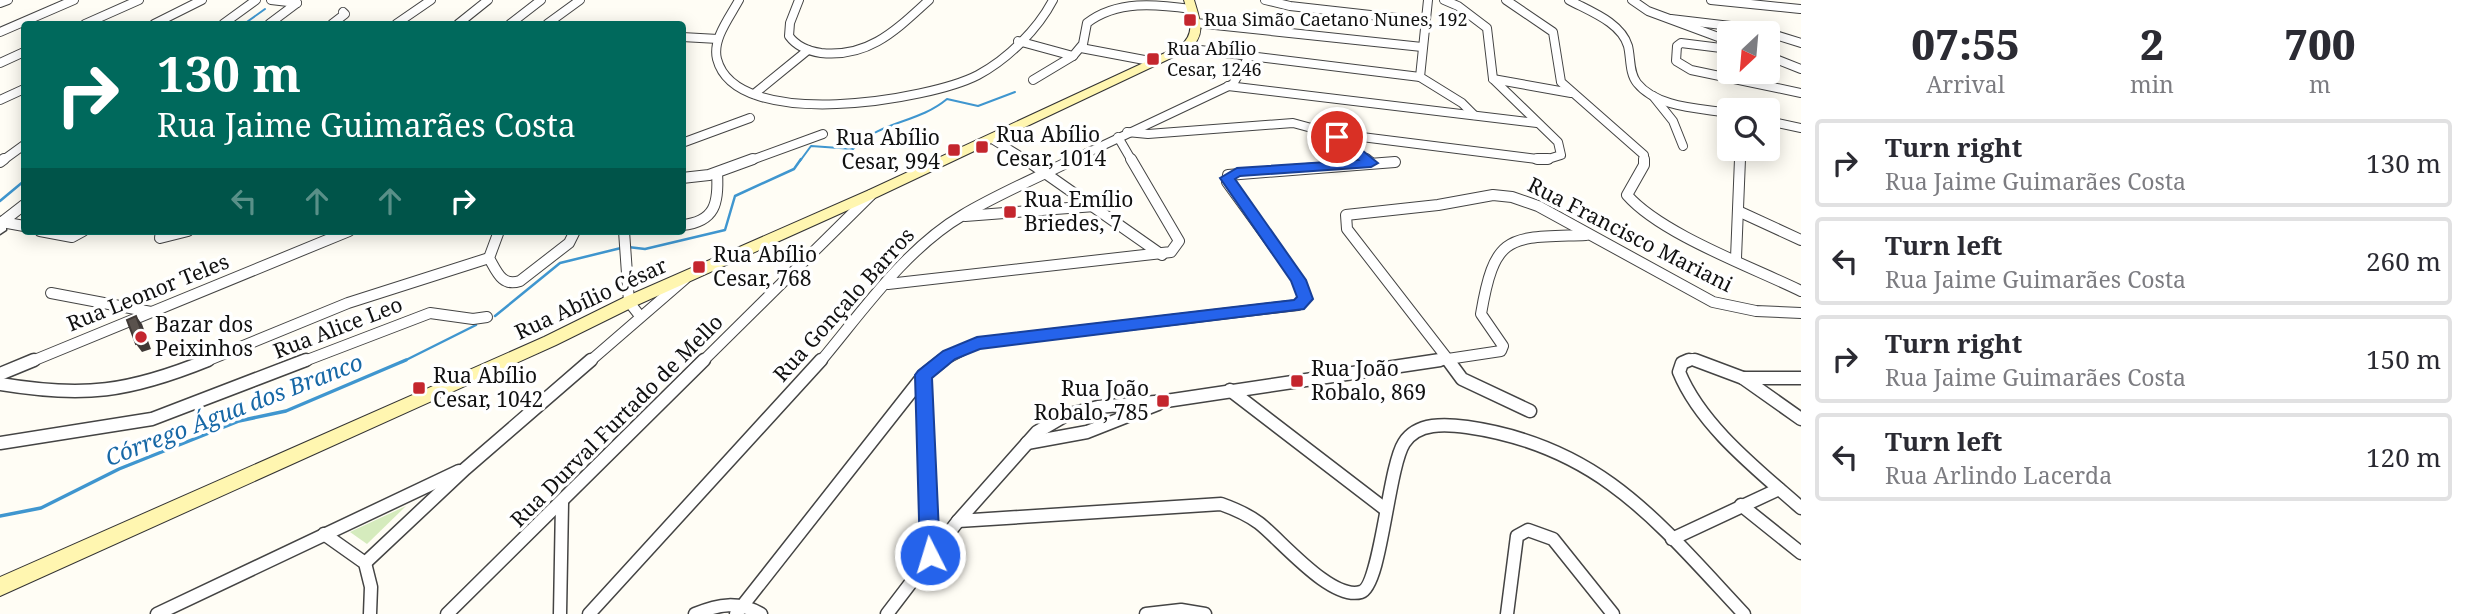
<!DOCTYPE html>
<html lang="en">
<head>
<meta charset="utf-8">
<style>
	body { margin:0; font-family:"Noto Serif",serif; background:#f7f7f7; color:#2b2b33; height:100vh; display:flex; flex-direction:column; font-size:26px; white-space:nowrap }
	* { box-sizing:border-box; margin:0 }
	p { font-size:23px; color:#7c7c81 }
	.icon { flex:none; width:38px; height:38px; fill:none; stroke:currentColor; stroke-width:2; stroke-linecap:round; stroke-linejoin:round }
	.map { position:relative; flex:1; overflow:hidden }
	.panel { display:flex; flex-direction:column; background:#fff; width:665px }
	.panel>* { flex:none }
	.guide { position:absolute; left:21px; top:21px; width:665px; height:214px; border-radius:7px; box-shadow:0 4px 18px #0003; background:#00695c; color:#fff; overflow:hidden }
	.needle { width:46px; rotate:206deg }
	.controls { position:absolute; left:1717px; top:21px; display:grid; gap:14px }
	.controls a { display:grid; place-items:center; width:63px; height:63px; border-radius:7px; background:#fff; box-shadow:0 4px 18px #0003; font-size:35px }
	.pin { position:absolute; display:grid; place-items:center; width:60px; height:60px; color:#fff; margin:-30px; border:4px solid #fff; border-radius:50%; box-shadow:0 2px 7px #0007 }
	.me { position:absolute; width:77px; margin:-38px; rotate:355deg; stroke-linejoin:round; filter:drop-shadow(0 0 5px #0008) }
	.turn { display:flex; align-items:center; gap:24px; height:147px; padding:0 21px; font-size:32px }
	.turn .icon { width:91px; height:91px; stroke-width:2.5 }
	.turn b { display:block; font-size:49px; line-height:60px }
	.lanes { display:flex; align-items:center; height:66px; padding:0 21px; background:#0003; justify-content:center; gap:35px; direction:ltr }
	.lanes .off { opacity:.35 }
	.eta { display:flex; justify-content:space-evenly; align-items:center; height:119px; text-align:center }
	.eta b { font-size:42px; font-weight:800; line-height:49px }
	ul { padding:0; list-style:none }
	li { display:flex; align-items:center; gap:21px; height:88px; margin:0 14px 10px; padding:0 7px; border:4px solid #e1e1e2; border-radius:7px }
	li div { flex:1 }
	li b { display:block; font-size:26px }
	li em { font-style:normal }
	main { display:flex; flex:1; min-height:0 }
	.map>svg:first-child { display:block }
	.green { fill:#d5ebbd }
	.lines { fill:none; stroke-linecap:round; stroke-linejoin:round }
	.stream-far2 { stroke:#3f96cf; stroke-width:2 }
	.stream-far1 { stroke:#3f96cf; stroke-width:2.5 }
	.stream { stroke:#3f96cf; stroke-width:3.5 }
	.minor-far2-casing { stroke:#444; stroke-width:10 }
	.minor-far1-casing { stroke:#444; stroke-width:12 }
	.minor-casing { stroke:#444; stroke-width:15 }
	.tertiary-casing { stroke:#444; stroke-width:3 }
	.secondary-casing { stroke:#333; stroke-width:2 }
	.minor-far2 { stroke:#fff; stroke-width:8 }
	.minor-far1 { stroke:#fff; stroke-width:10 }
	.minor { stroke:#fff; stroke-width:12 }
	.tertiary { fill:#fff; fill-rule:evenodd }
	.secondary { fill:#fff6b0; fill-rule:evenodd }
	.shaded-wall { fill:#3f3936 }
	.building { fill:#5a524d; stroke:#3f3936; stroke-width:2 }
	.route { fill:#2563eb; stroke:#184099; stroke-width:2 }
	.poi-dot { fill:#c4262e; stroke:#fff; stroke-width:2.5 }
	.labels { text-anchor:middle; stroke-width:7; stroke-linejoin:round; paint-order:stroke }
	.far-poi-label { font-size:18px; fill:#111; stroke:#fff; text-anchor:start }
	.poi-label { font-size:21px; fill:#111; stroke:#fff; text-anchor:start }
	.street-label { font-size:21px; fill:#111; stroke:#fff }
	.water-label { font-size:23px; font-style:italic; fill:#1768a6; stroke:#fff }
</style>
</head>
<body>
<main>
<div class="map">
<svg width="1801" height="614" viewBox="0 0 1801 614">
	<rect width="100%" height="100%" fill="#fffdf5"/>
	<polygon class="green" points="406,506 367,544 350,532"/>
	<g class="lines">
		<g class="stream-far2">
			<polyline points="244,24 265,9"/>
			<path d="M800,161l11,-15 42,3c28,-29 64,-25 94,-50l31,7 37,-14"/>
		</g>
		<g class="stream-far1">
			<polyline points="0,201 24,181"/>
			<polyline points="628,247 645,249 725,230 735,196 794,169 801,159"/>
			<polyline points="495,316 560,263 621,248"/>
			<polyline points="402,362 476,325"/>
		</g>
		<polyline class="stream" points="0,516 41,508 119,469 239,421 286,411 406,360"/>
		<defs>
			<g id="minor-far2">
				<polyline points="271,0 297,3"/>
				<path d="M739,0c-9,17 -27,39 -22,59 19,74 213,41 261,16 30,-16 60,-46 75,-75"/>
				<path d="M799,0l-9,23 -1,13c8,11 19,15 32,17 48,5 75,-23 108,-53"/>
				<polyline points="1265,0 1290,6 1424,21"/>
				<polyline points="1428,0 1420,77 1462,103 1474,115"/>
				<polyline points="1506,0 1553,32 1561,82 1644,155 1644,161"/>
				<path d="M1569,0c20,11 52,22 59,46 3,12 1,27 9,37 20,25 63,25 92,30"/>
				<polyline points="1632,0 1648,11 1729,41"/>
				<polyline points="1711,0 1800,9"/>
				<polyline points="0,3 8,0"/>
				<polyline points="1671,19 1756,29 1801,43"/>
				<polyline points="1196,23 1422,47"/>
				<polyline points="85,24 139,0"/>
				<polyline points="154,24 202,0"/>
				<polyline points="223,24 256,0"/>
				<polyline points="269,24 297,3"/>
				<polyline points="332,24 345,14 343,12"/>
				<polyline points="396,24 431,0"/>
				<polyline points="458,24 488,0"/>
				<polyline points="510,24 541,0"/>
				<polyline points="547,24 580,0"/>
				<polyline points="0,32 74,0"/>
				<polyline points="682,37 718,39"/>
				<path d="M1018,41l55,15 10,-12 4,-21c30,-23 69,-19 104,-14"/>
				<polyline points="1081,48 1155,62"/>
				<polyline points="1184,48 1420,77"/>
				<polyline points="1729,49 1681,43 1677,46 1676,61 1691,70 1801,93"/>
				<polyline points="1768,56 1801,69"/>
				<polyline points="0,63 24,52"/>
				<polyline points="1493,79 1571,93"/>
				<polyline points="1033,80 1073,56"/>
				<polyline points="1228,86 1537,123"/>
				<polyline points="754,94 808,50"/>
				<polyline points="1653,96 1673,121 1683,146"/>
				<polyline points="0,100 24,89"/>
				<polyline points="1768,121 1801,128"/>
				<polyline points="1127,132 1148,134 1293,123 1330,133 1368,161"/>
				<polyline points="1330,133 1545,160 1561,155 1558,142 1493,79 1487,28 1458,6 1444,0"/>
				<polyline points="1118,137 1132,161"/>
				<polyline points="992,139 1028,161"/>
				<polyline points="682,143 750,118"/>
				<polyline points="2,161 24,145"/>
				<polyline points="749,161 823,134"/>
				<polyline points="1070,161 1233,84 1248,58"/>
				<polyline points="1740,161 1740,149"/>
			</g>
			<g id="minor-far1">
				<polyline points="1025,159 1162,255"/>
				<polyline points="1366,159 1371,163"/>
				<polyline points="1537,159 1548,159"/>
				<path d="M1644,159v6l-17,30c34,39 125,72 174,96"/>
				<polyline points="0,162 4,159"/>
				<polyline points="682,178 709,175 753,159"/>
				<polyline points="1738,211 1801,240"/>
				<polyline points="965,216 1095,206"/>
				<polyline points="2,222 24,205"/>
				<polyline points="2,222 24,226"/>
				<path d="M682,225c33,-3 37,-22 35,-52"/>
				<polyline points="40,231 72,237 83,231"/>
				<polyline points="161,231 160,238 188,231"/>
				<path d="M499,231l-10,27c8,14 13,29 31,23l49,-38 6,-12"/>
				<polyline points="624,231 629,302 640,316"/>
				<polyline points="1736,258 1740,159"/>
				<polyline points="888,284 1171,252 1179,241 1131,159"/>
				<polyline points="51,293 151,312"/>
				<polyline points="30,362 349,231"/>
				<polyline points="204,362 348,303 489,258"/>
				<polyline points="302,362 430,313 473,319 487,317"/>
				<polyline points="589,362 685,279"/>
				<polyline points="702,362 871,195"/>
				<path d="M820,362c42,-50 85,-113 143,-147 35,-21 74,-37 111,-56"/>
				<polyline points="940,362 977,343 1298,305 1305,299 1298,280 1227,182 1228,175 1395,162"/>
				<path d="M1428,362l73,-11 2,-5 -22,-32c14,-83 29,-76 105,-79"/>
				<polyline points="1450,362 1347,229 1346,215 1438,205 1493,195 1512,197 1538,206 1713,302 1756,311 1801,313"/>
				<polyline points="1685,362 1692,359 1700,362"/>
			</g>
			<g id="minor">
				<polyline points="1448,360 1462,379 1530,411"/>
				<path d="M1689,360l-7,3 -3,9c22,54 79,98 122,136"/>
				<polyline points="1695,360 1743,378 1801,378"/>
				<polyline points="0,374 34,360"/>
				<polyline points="1743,378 1801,419"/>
				<path d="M0,384c84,14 129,8 208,-24"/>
				<polyline points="1230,390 1385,509"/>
				<polyline points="0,443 152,419 306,360"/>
				<polyline points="1027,443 1087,432 1158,404"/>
				<polyline points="1741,505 1801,553"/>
				<path d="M958,521l263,-17c14,5 26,10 38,19 22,17 72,78 102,69 20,-6 27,-124 43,-149 13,-21 42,-19 63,-16 133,19 191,95 277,187"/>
				<polyline points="324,534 365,563 371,587 370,614"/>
				<polyline points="1672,539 1779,489"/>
				<polyline points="930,555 924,375 943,360"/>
				<polyline points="365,563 465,469 591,360"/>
				<polyline points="157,614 459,471"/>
				<polyline points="447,614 704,360"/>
				<polyline points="560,614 562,503"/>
				<polyline points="589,614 821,360"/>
				<path d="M695,614c24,-10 43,-13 66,0"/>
				<polyline points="736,614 924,375"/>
				<polyline points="887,614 958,521 1037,432 1066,415 1098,407 1166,401 1440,360"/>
				<polyline points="1146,614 1181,610 1205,614"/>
				<polyline points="1507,614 1517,536 1528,530 1553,539 1613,614"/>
			</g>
			<polygon id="tertiary" points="0,217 6,221 6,230 0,234"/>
			<path id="secondary" d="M1184,0h10c6,20 13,36 -6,50l-311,147 -242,109 -79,39 -556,251v-19l544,-240 79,-39 244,-107 313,-145c17,-13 9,-29 4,-46z"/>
		</defs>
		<use href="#minor-far2" class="minor-far2-casing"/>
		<use href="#minor-far1" class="minor-far1-casing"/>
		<use href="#minor" class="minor-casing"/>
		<use href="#tertiary" class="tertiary-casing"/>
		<use href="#secondary" class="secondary-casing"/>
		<use href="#minor-far2" class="minor-far2"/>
		<use href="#minor-far1" class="minor-far1"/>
		<use href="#minor" class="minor"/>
		<use href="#tertiary" class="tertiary"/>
		<use href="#secondary" class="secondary"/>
	</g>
	<polygon class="shaded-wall" points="136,316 142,324 151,349 142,352 136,344"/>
	<polygon class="building" points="136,316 145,340 136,344 127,320"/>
	<polygon class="route" points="1332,134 1342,134 1378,163 1371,167 1240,176 1235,179 1306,280 1313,299 1304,309 980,349 955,359 932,378 940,555 937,561 930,564 922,561 920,555 915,375 918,371 943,351 977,337 1294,300 1297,297 1291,281 1220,178 1237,168 1358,160 1332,140"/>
	<g class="poi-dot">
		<rect x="1183" y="13" width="14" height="14" rx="3.5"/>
		<rect x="1146" y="52" width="14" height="14" rx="3.5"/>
		<rect x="975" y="140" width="14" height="14" rx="3.5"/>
		<rect x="947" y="143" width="14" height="14" rx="3.5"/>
		<rect x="1003" y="205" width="14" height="14" rx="3.5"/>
		<rect x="692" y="260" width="14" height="14" rx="3.5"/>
		<circle cx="141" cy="337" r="7"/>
		<rect x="1290" y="374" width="14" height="14" rx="3.5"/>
		<rect x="412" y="381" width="14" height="14" rx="3.5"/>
		<rect x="1156" y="394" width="14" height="14" rx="3.5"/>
	</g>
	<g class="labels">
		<g class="far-poi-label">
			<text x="1204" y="26">Rua Simão Caetano Nunes, 192</text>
			<text x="1167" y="55">Rua Abílio<tspan x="1167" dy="21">Cesar, 1246</tspan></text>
		</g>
		<g class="poi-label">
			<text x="996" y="142">Rua Abílio<tspan x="996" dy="24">Cesar, 1014</tspan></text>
			<text x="940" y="145" text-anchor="end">Rua Abílio<tspan x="940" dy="24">Cesar, 994</tspan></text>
			<text x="1024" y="207">Rua Emílio<tspan x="1024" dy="24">Briedes, 7</tspan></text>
			<text x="713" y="262">Rua Abílio<tspan x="713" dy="24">Cesar, 768</tspan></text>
			<text x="155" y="332">Bazar dos<tspan x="155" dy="24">Peixinhos</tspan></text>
			<text x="1311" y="376">Rua João<tspan x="1311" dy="24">Robalo, 869</tspan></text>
			<text x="433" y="383">Rua Abílio<tspan x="433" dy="24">Cesar, 1042</tspan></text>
			<text x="1149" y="396" text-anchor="end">Rua João<tspan x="1149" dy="24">Robalo, 785</tspan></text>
		</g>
		<g class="street-label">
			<text transform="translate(1630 235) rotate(27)" y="7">Rua Francisco Mariani</text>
			<text transform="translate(148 293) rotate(-22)" y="7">Rua Leonor Teles</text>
			<text transform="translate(591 299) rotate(-25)" y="7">Rua Abílio César</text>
			<text transform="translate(844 305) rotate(-48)" y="7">Rua Gonçalo Barros</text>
			<text transform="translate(338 328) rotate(-21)" y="7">Rua Alice Leo</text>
			<text transform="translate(617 421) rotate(-45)" y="7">Rua Durval Furtado de Mello</text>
		</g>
		<g class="water-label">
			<text transform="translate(234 410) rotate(-21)" y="8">Córrego Água dos Branco</text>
		</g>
	</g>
</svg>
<div class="controls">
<a><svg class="needle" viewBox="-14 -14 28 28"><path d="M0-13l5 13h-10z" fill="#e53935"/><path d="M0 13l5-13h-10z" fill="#7c7c81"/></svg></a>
<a><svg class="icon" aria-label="search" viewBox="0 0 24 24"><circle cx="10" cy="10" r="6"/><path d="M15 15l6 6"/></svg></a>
</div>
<div class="pin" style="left:1337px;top:137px;background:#d93025"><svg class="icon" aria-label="arrive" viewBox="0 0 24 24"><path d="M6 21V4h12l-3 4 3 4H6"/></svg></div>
<svg class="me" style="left:930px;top:555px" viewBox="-20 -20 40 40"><circle r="17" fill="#2563eb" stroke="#fff" stroke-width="3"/><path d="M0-11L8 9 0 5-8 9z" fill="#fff"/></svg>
<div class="guide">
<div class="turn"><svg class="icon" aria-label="right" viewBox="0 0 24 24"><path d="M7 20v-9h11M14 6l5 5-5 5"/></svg><div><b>130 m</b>Rua Jaime Guimarães Costa</div></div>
<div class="lanes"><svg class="icon off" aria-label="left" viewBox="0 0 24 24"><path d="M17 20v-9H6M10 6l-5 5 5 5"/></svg><svg class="icon off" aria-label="ahead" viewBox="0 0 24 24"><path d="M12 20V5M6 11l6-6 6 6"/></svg><svg class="icon off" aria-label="ahead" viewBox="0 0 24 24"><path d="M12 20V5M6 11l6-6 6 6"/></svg><svg class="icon" aria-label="right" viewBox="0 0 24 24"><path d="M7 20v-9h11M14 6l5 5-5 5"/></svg></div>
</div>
</div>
<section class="panel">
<div class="eta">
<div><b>07:55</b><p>Arrival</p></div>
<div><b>2</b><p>min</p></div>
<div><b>700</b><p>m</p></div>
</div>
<ul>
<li><svg class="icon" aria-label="right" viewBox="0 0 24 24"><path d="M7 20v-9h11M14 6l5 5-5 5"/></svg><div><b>Turn right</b><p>Rua Jaime Guimarães Costa</p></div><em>130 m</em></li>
<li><svg class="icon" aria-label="left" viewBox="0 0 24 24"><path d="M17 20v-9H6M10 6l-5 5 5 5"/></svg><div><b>Turn left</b><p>Rua Jaime Guimarães Costa</p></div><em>260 m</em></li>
<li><svg class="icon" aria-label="right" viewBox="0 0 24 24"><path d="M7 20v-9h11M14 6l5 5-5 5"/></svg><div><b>Turn right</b><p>Rua Jaime Guimarães Costa</p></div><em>150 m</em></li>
<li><svg class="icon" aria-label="left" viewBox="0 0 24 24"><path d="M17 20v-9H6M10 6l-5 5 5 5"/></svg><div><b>Turn left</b><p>Rua Arlindo Lacerda</p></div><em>120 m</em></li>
</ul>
</section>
</main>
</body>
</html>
